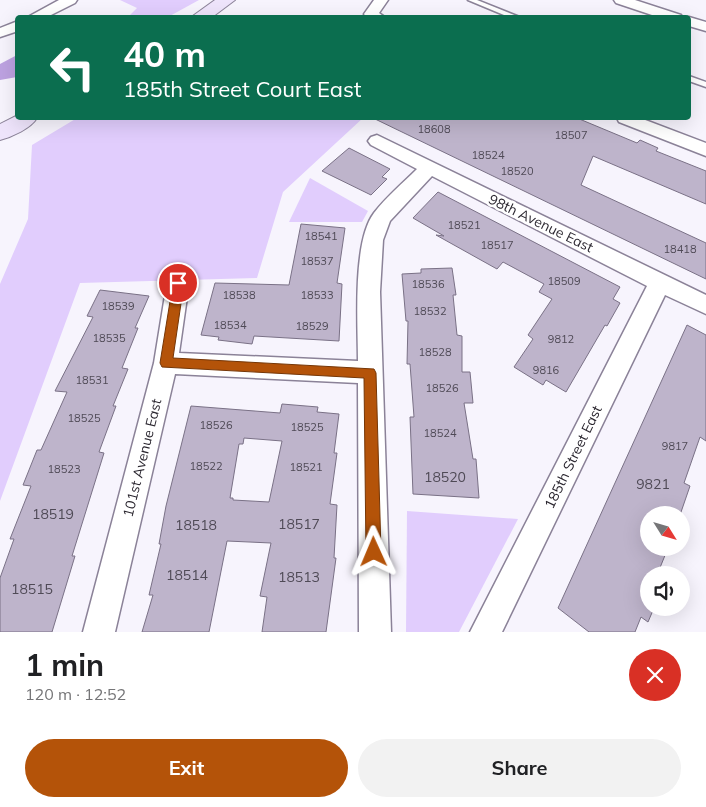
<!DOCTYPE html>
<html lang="en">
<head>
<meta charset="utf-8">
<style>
	body { margin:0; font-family:Mulish,sans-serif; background:#f2f2f2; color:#202124; height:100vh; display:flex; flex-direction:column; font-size:19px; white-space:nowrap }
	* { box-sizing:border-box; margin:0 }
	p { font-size:16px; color:#757577 }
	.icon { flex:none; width:28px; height:28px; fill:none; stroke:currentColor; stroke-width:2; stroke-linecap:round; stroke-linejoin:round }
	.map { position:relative; height:632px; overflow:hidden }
	.details { display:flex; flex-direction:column; background:#fff; flex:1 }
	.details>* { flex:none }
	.guide { position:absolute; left:15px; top:15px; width:676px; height:105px; border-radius:5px; box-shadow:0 5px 20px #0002; background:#0b6e4f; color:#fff; overflow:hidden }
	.needle { width:32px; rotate:127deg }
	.fabs { position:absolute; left:640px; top:506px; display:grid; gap:10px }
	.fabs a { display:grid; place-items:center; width:50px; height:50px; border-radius:50%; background:#fff; box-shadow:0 5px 20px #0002; font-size:25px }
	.pin { position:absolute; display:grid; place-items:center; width:42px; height:42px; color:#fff; margin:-21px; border:2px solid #fff; border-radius:50%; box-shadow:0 1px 5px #0007 }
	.me { position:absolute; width:55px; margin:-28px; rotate:359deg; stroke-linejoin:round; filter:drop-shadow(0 0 4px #0008) }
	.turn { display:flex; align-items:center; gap:18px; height:105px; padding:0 25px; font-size:22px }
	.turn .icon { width:65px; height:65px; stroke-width:2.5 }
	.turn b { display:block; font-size:35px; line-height:42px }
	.round { display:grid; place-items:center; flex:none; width:52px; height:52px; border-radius:26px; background:#f2f2f2 }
	.summary { display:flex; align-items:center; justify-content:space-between; height:85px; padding:0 25px }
	h1 { font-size:30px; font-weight:700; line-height:38px }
	.cta { display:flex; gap:10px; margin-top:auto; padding:10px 25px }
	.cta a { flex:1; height:58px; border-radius:30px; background:#b45309; color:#fff; font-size:20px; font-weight:700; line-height:58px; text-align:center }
	.cta a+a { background:#f2f2f2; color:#202124 }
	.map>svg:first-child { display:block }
	.green { fill:#e1cdfd }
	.water { fill:#bda2e1 }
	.building { fill:#beb4cb; stroke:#7a7186; fill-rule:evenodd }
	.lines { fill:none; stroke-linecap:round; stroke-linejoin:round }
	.lane-casing { stroke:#8b8298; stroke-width:3 }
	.street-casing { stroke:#8b8298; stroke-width:3 }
	.secondary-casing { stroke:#8b8298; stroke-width:2 }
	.lane { fill:#fff; fill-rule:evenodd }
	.street { fill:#fff; fill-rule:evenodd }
	.secondary { fill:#eee4fb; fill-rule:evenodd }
	.route { fill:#b45309; stroke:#753606 }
	.labels { text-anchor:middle; stroke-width:5; stroke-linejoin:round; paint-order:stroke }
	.number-label { font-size:11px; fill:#4f4a56 }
	.street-label { font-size:14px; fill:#2a262f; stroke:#fff }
	.near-number-label { font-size:14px; fill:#4f4a56 }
</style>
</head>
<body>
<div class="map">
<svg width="706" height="632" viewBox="0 0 706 632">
	<rect width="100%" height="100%" fill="#f7f4fd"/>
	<g class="green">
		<polygon points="120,0 199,0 168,17 128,17 137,8"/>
		<polygon points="77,118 363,118 283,192 257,278 80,283 0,501 0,284 28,219 32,145"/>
		<polygon points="310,178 368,211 362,222 289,222"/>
		<polygon points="407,511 518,519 459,632 406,632"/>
	</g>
	<polygon class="water" points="17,55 17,77 0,80 0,64"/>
	<g class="building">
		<polygon points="373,118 577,118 637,143 640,140 658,148 656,151 706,171 706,204 593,156 581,185 706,243 706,279"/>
		<polygon points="349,148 390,169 382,177 387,179 371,195 322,171"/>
		<polygon points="438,192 620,287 613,299 620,303 607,326 605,325 566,392 546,380 543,385 514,367 533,339 528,335 552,299 539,292 544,284 503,262 497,269 436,235 444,236 413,218"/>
		<polygon points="301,224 345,228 337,283 342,284 339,341 254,336 252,344 218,340 219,337 201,335 215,283 289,285"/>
		<polygon points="452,268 456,295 453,295 457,335 462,336 462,372 470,372 473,403 464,403 473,459 476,459 479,498 413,494 410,417 414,417 410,364 407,364 408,321 406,321 402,274 421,273 421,269"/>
		<polygon points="100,290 149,296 135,328 138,328 122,368 128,369 113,406 116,406 99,452 104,453 72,556 75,556 52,632 0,632 0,578 14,539 10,539 31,486 23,485 37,450 41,450 67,392 55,391 93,317 87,316"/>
		<polygon points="687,325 706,335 706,441 700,437 684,483 690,486 680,515 649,515 649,548 668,548 657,575 649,575 649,608 654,608 648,622 641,617 635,632 589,632 558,608"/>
		<path d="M282,404l36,3 -1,5 22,2 -5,39h3l-7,51 7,1 -3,53h2l-10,74h-64l5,-35 -7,-1 11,-53 -44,-2 -18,91h-67l11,-37h-4l12,-51h-2l7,-38 25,-100 89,7zM244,438l38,3 -13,61 -36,-2v-2h-3l9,-54h4z"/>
	</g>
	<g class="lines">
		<defs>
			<g id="lane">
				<polygon points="468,0 477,0 522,18 511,18"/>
				<polygon points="689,76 706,82 706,87 689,81"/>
			</g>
			<g id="street">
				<polygon points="59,0 77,0 75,3 45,18 26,18"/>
				<polygon points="374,0 388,0 379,13 386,18 367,18 364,14"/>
				<polygon points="614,0 635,0 681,15 683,18 661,18 616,3"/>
				<polygon points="689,17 706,22 706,31 689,26 689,18 686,18"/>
				<polygon points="18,21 18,31 0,37 0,28"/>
				<polygon points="617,118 640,118 706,143 706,156 619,122"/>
				<path d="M377,135l329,160v19l-41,-19 -163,337h-32l177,-346 -215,-110 -42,45 -7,19 -3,52 11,340h-32l-1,-249 -183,-9 -60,258h-32l71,-269 13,-80 3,-6 8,-3 8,3 3,6 -10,70 179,8c0,-36 -6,-119 16,-148 12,-16 29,-30 43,-44l-46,-24 -3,-4 3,-4z"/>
			</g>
			<g id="secondary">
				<polygon points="215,0 235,0 211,18 190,18"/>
				<path d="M18,115v3h19c-6,10 -25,19 -37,22v-16z"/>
			</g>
		</defs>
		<use href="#lane" class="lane-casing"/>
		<use href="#street" class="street-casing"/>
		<use href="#secondary" class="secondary-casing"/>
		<use href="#lane" class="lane"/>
		<use href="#street" class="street"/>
		<use href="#secondary" class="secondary"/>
	</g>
	<polygon class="route" points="178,279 184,283 173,358 374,369 376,373 381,552 379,558 374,560 368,558 366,552 364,378 162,367 160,363 173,283"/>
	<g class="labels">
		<g class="number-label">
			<text x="434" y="133">18608</text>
			<text x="571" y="139">18507</text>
			<text x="488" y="159">18524</text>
			<text x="517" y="175">18520</text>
			<text x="464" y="229">18521</text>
			<text x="321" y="240">18541</text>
			<text x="497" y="249">18517</text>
			<text x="680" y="253">18418</text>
			<text x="317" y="265">18537</text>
			<text x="564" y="285">18509</text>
			<text x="428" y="288">18536</text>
			<text x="239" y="299">18538</text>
			<text x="317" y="299">18533</text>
			<text x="118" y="310">18539</text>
			<text x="430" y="315">18532</text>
			<text x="230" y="329">18534</text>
			<text x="312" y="330">18529</text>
			<text x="109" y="342">18535</text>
			<text x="561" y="343">9812</text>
			<text x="435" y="356">18528</text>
			<text x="546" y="374">9816</text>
			<text x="92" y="384">18531</text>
			<text x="442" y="392">18526</text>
			<text x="84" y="422">18525</text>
			<text x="216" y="429">18526</text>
			<text x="307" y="431">18525</text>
			<text x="440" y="437">18524</text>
			<text x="675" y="450">9817</text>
			<text x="206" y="470">18522</text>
			<text x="306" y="471">18521</text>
			<text x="64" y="473">18523</text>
		</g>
		<g class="street-label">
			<text transform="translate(541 223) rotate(26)" y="5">98th Avenue East</text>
			<text transform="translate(573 457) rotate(-64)" y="5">185th Street East</text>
			<text transform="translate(142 458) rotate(-76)" y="5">101st Avenue East</text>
		</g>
		<g class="near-number-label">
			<text x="445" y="482">18520</text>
			<text x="653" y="489">9821</text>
			<text x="53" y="519">18519</text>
			<text x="299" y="529">18517</text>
			<text x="196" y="530">18518</text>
			<text x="187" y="580">18514</text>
			<text x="299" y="582">18513</text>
			<text x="32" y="594">18515</text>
		</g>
	</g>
</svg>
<div class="fabs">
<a><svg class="needle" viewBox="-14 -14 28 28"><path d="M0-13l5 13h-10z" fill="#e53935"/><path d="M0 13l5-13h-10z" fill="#757577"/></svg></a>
<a><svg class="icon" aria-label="sound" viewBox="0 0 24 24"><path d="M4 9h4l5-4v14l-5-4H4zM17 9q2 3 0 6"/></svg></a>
</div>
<div class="pin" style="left:178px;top:283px;background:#d93025"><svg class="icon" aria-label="arrive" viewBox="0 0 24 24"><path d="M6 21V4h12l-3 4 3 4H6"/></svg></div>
<svg class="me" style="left:374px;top:552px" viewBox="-20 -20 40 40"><path d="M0-17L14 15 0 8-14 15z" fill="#b45309" stroke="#fff" stroke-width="4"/></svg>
<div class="guide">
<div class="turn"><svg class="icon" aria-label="left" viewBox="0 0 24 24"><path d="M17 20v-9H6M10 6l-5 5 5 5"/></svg><div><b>40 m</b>185th Street Court East</div></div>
</div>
</div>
<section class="details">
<div class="summary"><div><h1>1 min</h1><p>120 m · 12:52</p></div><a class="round" style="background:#d93025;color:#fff"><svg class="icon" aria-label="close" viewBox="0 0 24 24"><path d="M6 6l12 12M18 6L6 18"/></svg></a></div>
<div class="cta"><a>Exit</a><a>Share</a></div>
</section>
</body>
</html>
